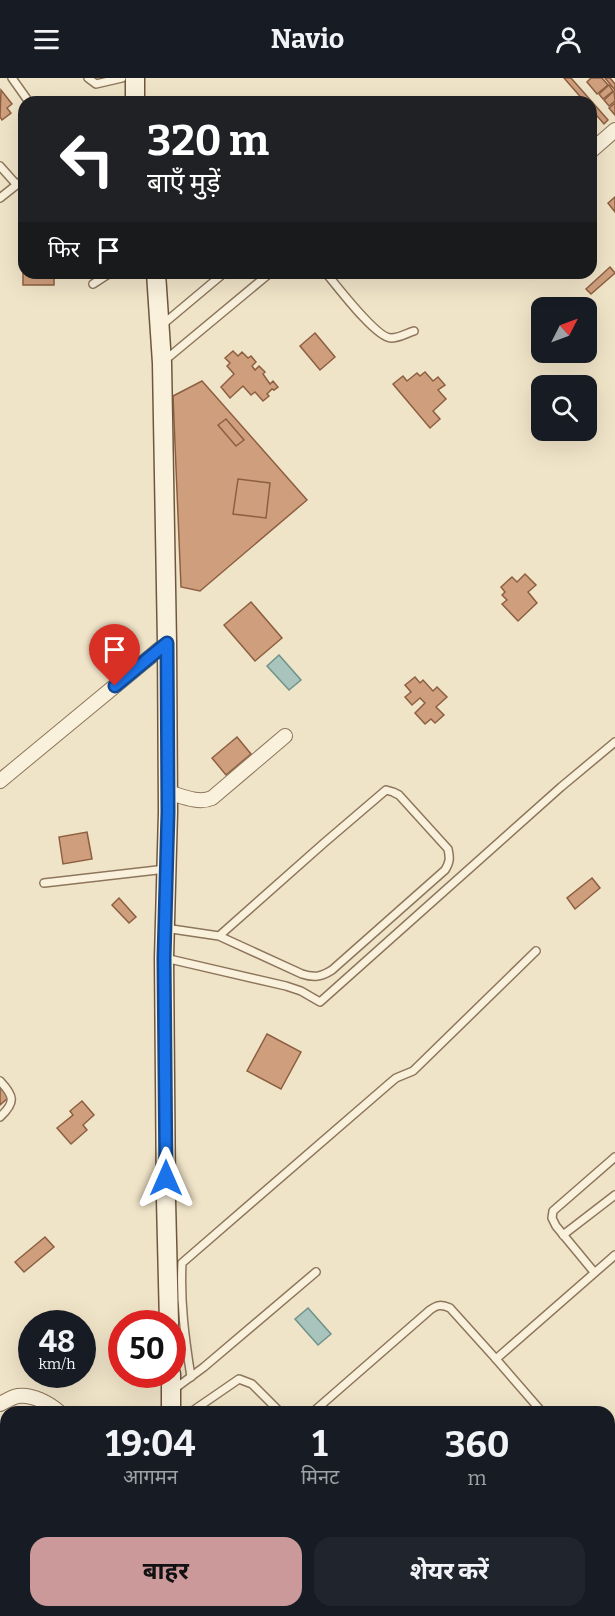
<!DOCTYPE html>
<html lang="hi">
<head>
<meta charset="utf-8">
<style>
	body { margin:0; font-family:Bitter,"Noto Sans Devanagari",serif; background:#20242c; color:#f1f3f6; height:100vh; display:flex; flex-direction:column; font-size:22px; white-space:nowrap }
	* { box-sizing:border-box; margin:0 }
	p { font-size:20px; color:#9ea1a6 }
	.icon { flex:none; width:33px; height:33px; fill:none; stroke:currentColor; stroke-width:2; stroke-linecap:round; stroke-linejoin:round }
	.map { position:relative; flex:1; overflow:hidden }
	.sheet { position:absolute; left:0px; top:1328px; width:615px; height:212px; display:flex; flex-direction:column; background:#171b24; border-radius:18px 18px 0 0; box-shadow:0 6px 24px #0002 }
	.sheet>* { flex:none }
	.hud { position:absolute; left:18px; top:18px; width:579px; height:183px; border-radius:18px; box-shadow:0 6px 24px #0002; background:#202124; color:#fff; overflow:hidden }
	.needle { width:39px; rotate:48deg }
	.controls { position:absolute; left:531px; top:219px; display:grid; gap:12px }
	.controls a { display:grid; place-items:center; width:66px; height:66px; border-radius:12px; background:#171b24; box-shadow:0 6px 24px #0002; font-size:30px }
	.speed { position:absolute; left:18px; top:1232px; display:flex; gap:12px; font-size:30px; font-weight:700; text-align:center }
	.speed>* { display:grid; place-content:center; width:78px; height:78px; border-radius:50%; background:#171b24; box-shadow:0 6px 24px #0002; line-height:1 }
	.speed small { font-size:15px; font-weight:400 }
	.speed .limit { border:9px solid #d22; background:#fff; color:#111 }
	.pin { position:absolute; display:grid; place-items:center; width:51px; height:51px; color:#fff; margin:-62px -26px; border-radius:50% 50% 50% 0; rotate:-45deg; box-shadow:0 0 6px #0007 }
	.pin .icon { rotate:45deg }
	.me { position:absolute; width:66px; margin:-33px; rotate:0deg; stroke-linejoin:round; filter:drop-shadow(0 0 4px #0008) }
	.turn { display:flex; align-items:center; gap:21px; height:126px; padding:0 30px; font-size:27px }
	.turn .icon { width:78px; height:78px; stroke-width:2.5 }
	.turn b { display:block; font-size:42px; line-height:51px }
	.then { display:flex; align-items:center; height:57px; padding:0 30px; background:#0003; gap:12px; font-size:22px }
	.eta { display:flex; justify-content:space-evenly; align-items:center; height:102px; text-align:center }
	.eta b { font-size:36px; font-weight:700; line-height:42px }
	.cta { display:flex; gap:12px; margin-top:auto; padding:12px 30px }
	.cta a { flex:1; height:69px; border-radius:18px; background:#cc999b; color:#111; font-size:24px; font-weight:700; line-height:69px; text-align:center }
	.cta a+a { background:#20242c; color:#f1f3f6 }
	header { display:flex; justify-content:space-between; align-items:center; height:78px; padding:0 30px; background:#171b24; font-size:27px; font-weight:700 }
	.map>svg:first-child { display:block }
	.water { fill:#a9c4bc; stroke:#6f938a; stroke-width:1.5 }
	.building { fill:#cf9f7d; stroke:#8d5f41; stroke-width:1.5 }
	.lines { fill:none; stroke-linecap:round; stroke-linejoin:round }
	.service-casing { stroke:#8d765c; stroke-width:10 }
	.minor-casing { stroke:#8d765c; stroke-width:16 }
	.secondary-casing { stroke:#6f573f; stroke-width:21 }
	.service { stroke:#faf1dc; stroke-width:7 }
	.minor { stroke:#faf1dc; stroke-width:14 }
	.secondary { stroke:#faf1dc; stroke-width:18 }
	.route-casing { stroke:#114b97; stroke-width:15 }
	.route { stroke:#1a73e8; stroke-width:10 }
</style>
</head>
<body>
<header><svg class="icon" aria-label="menu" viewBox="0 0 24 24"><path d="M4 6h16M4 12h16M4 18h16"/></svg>Navio<svg class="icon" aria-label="person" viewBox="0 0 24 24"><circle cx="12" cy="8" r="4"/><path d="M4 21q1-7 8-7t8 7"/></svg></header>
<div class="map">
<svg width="615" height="1538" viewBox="0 0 615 1538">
	<rect width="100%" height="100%" fill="#f0e4c8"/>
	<g class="water">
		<polygon points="279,577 301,602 289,612 267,588"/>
		<polygon points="308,1230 331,1256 318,1267 295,1241"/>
	</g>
	<g class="building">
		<polygon points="564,0 571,0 608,42 604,46 591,31 591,24 585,24"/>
		<polygon points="591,0 602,0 608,7 597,16 587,4"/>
		<polygon points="605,0 610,0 615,6 615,12"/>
		<polygon points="609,7 613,13 603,21 599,16"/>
		<polygon points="1,12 12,26 7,30 11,35 2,42 0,39"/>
		<polygon points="614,13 615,23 609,28 604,22"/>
		<polygon points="615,25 615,37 609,30"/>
		<polygon points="615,119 615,134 608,125"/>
		<polygon points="610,189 615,195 591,216 586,211"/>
		<rect x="23" y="195" width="31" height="12"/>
		<polygon points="315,255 335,279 320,292 300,268"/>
		<polygon points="233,273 238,278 242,274 248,280 251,278 256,284 252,288 255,292 259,288 265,294 263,296 270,306 273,303 278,309 274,312 272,311 267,316 269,318 263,323 255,314 251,317 243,308 230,320 221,309 234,296 227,288 230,285 225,280"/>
		<polygon points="425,294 433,303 438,299 445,307 438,312 446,321 433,333 440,341 430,350 393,306 403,298 407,303 417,295 420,298"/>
		<polygon points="202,303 307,422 200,513 181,509 173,318"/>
		<polygon points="226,341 244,362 236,368 218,347"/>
		<polygon points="238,401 270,405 266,440 233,436"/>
		<polygon points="525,496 536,507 528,514 537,525 518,543 502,526 507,522 502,517 505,514 501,509 512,499 517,504"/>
		<polygon points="251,524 282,560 255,583 224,547"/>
		<polygon points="415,599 420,605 423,602 433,613 437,609 447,619 436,629 444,637 435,645 431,641 425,646 415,635 425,625 420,620 412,627 405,619 411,614 405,607"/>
		<polygon points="237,659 251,676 226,697 212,680"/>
		<polygon points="87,754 92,781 63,786 59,759"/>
		<polygon points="592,800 600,810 575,831 567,820"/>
		<polygon points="119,820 136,839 129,845 112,827"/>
		<polygon points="267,956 301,974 281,1011 247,993"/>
		<polygon points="0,1009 9,1019 0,1027"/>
		<polygon points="82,1023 94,1037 83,1047 87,1052 71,1066 57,1050 73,1037 70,1033"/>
		<polygon points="45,1159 54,1169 24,1194 15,1184"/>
		<polygon points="233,1533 261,1533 266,1538 227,1538"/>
		<polygon points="279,1533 299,1533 303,1538 283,1538"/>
		<polygon points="310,1533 351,1533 355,1538 305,1538"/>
	</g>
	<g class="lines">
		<defs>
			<g id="service">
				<polyline points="12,0 29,24"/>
				<polyline points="88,0 96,6 122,0"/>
				<polyline points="0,88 16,106"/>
				<polyline points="0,120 24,101"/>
				<path d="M326,195c11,13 50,65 65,65 8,0 16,-5 23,-7"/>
				<polyline points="93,206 110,195"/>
				<polyline points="162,247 224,195"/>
				<polyline points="164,283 270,195"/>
				<polyline points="44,805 166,791"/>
				<path d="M165,850l54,8 83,38c12,4 19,3 30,-4l113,-100c5,-8 5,-12 3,-21l-49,-54 -6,-3 -7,-2 -62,53 -105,93"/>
				<polyline points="165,880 286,908 301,913 320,924 561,709 615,664"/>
				<path d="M0,1003c14,15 16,21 0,36"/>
				<polyline points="563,1157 615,1117"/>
				<polyline points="594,1194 556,1148 552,1140 553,1133 615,1079"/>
				<path d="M191,1299c-6,-38 -11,-75 -9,-114l208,-180 6,-5 17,-7 123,-120"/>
				<polyline points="173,1312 204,1289 316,1194"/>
				<polyline points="191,1334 239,1301 252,1306 280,1334"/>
				<path d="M313,1334l117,-102c7,-5 11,-6 20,-2l46,51"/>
				<polyline points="542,1334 496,1281 615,1177"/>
				<polyline points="609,1408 615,1414"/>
				<polyline points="609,1432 615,1434"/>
				<polyline points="485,1538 486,1533"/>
			</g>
			<g id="minor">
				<polyline points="591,73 615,52"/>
				<polyline points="0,703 167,565"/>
				<path d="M168,714c14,4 30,12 44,6l73,-62"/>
				<path d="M0,1326c6,-3 12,-7 18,-8 14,-2 31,7 41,16"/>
				<polyline points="0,1445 1,1451 6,1459"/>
			</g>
			<g id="secondary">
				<polyline points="135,0 135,24"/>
				<polyline points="156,195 162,285 167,565 168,734 164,880 166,1122 169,1245"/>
				<polyline points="171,1296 171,1334"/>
				<polyline points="167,1538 167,1533"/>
			</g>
		</defs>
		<use href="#service" class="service-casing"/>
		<use href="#minor" class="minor-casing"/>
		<use href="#secondary" class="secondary-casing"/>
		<use href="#service" class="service"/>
		<use href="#minor" class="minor"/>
		<use href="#secondary" class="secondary"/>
	</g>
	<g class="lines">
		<defs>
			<polyline id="route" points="115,608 167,565 168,734 164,880 166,1100"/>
		</defs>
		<use href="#route" class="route-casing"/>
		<use href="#route" class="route"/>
	</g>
</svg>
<div class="controls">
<a><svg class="needle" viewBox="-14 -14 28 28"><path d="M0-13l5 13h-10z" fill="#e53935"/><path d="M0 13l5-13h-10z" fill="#9ea1a6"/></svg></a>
<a><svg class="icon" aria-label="search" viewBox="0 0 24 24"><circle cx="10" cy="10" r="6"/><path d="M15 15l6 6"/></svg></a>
</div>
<div class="speed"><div>48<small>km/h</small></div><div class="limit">50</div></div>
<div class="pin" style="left:115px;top:608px;background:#d93025"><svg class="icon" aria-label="arrive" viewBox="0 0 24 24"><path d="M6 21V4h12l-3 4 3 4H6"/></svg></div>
<svg class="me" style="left:166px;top:1100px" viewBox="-20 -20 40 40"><path d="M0-17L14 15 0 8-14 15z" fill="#1a73e8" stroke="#fff" stroke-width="4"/></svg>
<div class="hud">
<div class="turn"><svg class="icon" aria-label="left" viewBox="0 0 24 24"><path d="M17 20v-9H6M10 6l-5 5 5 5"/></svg><div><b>320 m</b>बाएँ मुड़ें</div></div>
<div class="then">फिर<svg class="icon" aria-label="arrive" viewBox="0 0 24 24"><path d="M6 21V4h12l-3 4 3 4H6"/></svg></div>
</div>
<section class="sheet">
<div class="eta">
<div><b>19:04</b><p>आगमन</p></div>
<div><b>1</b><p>मिनट</p></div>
<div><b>360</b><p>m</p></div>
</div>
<div class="cta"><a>बाहर</a><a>शेयर करें</a></div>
</section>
</div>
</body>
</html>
